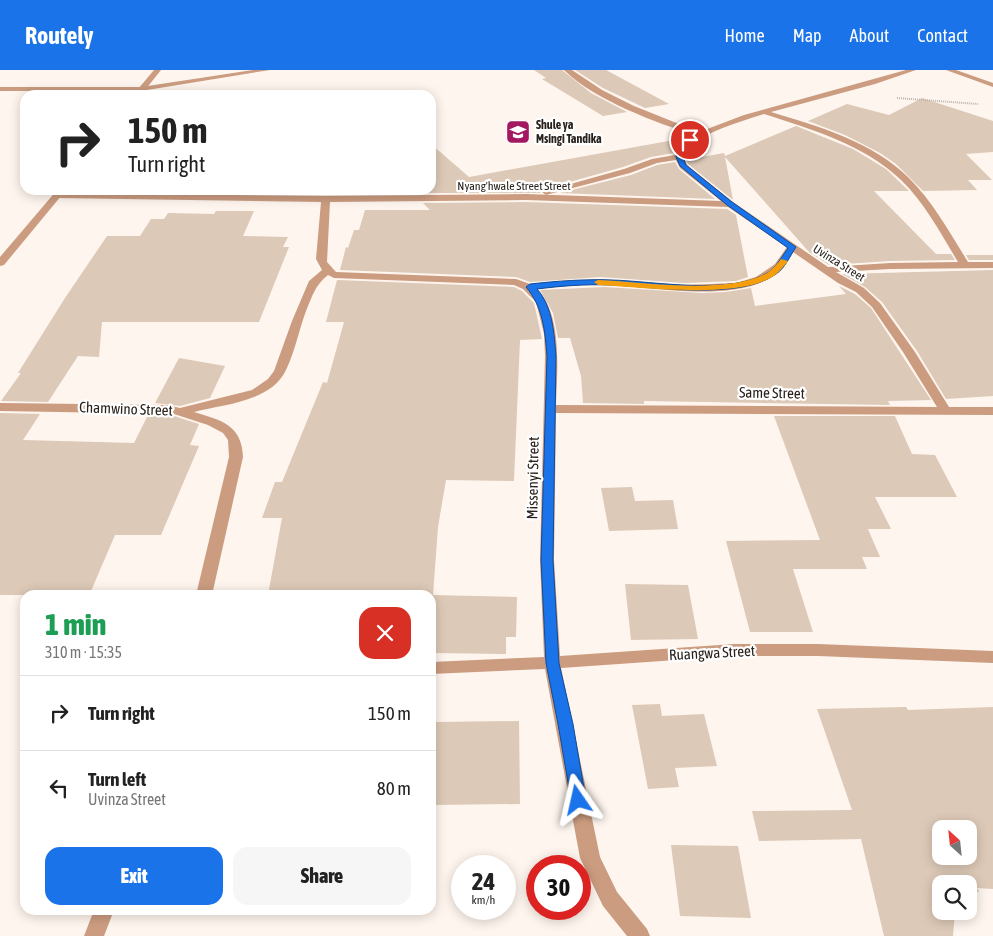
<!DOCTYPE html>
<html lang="en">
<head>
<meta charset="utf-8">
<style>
	body { margin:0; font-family:"Asap Condensed",sans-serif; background:#f6f6f6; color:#222; height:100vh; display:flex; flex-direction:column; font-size:19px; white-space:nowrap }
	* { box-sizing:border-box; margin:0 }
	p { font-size:16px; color:#767676 }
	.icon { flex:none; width:28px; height:28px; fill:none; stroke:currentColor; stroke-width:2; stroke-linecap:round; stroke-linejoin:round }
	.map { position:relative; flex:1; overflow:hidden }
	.side { position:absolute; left:20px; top:520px; width:416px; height:325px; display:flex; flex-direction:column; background:#fff; border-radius:15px; box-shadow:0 2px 12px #0003 }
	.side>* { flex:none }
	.guide { position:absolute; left:20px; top:20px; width:416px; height:105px; border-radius:15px; box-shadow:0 2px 12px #0003; background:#fff; color:#222; overflow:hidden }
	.needle { width:32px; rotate:333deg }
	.controls { position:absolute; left:932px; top:750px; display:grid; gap:10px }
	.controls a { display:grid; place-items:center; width:45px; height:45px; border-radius:10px; background:#fff; box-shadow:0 2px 12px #0003; font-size:25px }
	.speed { position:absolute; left:451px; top:785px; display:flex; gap:10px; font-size:25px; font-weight:700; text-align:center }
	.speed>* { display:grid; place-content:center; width:65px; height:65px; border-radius:50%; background:#fff; box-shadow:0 2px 12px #0003; line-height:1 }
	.speed small { font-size:12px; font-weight:400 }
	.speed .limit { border:8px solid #d22; background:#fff; color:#111 }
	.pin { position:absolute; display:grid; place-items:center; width:42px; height:42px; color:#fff; margin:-21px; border:2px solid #fff; border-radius:50%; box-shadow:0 1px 5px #0007 }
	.me { position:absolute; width:55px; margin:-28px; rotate:349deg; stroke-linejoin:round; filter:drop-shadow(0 0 4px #0008) }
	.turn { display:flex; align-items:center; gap:18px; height:105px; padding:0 25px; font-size:22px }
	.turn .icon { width:65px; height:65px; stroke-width:2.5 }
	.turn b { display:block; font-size:35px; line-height:42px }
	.round { display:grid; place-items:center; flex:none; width:52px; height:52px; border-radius:15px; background:#f6f6f6 }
	.overview { display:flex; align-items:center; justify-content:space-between; height:85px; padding:0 25px }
	h1 { font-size:30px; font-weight:800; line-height:38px; color:#1e9e55 }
	.primary-button { display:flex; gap:10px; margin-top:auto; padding:10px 25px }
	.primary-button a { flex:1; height:58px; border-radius:15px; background:#1a73e8; color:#fff; font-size:20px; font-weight:800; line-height:58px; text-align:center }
	.primary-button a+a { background:#f6f6f6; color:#222 }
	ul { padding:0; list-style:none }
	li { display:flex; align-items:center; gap:15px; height:75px; padding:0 25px; border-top:1px solid #e0e0e0 }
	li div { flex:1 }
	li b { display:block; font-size:19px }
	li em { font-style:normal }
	header { display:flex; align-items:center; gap:30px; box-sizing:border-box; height:70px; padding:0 25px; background:#1a73e8; color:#fff }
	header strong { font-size:24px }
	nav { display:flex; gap:28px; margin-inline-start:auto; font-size:18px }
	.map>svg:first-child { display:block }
	.building { fill:#ddc9b7; fill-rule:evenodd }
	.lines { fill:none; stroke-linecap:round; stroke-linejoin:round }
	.path { stroke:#beb5af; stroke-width:2; stroke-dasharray:1 1; stroke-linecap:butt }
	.service { fill:#cb9c80; fill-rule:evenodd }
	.minor { fill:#cb9c80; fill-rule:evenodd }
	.tertiary { fill:#cb9c80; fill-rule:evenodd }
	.route { fill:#1a73e8; stroke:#114b97 }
	.slow { fill:#f59e0b }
	.labels { text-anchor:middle; stroke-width:4.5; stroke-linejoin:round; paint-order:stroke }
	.far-poi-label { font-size:12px; font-weight:bold; fill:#29211b; stroke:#fff; text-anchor:start }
	.far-street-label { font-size:12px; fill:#29211b; stroke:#fff }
	.street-label { font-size:15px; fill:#29211b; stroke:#fff }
</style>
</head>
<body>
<header>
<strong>Routely</strong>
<nav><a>Home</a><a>Map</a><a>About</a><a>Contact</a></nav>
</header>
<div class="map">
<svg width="993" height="866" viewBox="0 0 993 866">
	<rect width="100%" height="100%" fill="#fef5ee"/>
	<g class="building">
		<polygon points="534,0 562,0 591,23 627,42 603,46 542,9 546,8"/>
		<polygon points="575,0 606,0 669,34 645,38 603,18"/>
		<polygon points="922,28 993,51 993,82 966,84 992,110 968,110 977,120 923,121 896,94 880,83 845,65 808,51 847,34 889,45"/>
		<polygon points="796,56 853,79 886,99 909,121 874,121 936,184 951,184 955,190 890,191 829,195 809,182 725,87 733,130 688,94 685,87 688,78 702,87 724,83 725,86"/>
		<polygon points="674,70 678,73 674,83 651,87 623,97 541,120 540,123 414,123 411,120 431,120 431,74 469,107"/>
		<polygon points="675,92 679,99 715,129 560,123 631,105 657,95"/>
		<polygon points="526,132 727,139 736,145 748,207 736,211 684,213 600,207 530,212 516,207 340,200 346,177 348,178 354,160 359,160 365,140 430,140 423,133"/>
		<polygon points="216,141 254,141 243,166 288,167 283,177 289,177 259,252 102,252 99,287 78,286 48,332 1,331 21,303 18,303 65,228 107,166 140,166 151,149 164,149 168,143 214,144"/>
		<polygon points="966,185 993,185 993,190 969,190"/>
		<polygon points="993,200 993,326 946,329 917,281 882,232 865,217 842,204"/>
		<polygon points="337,210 514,217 522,221 534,233 542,269 520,270 514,411 446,410 438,457 433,525 268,525 282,448 262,448 275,412 282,412 323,312 327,313 344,252 326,252"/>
		<polygon points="839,216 855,224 871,238 931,330 888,331 890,335 644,331 644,334 583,333 581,306 570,268 558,268 553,243 540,220 604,217 702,223 726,222 751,218 755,236 846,224"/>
		<polygon points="179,288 225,296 210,328 180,336 155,333"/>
		<polygon points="0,343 40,344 23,370 134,373 148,345 174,346 199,354 190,375 199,376 161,465 115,465 91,521 73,520 71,525 0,525"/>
		<polygon points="774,346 895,346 912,384 935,385 957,427 875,427 891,459 868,459 880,487 862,487 867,499 793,499 813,562 750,562 726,471 820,470"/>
		<polygon points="632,417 635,431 673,430 678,459 609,461 601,418"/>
		<polygon points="625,514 688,515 698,569 631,570"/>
		<polygon points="431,525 517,527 516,567 506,567 506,584 431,583"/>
		<polygon points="660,634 662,646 704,644 717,696 675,698 679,717 648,719 632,635"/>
		<path d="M906,637l2,3 85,-3v182l-16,-1 2,4h-10v-8h-28v27h14l-2,25h-69l-23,-97 -102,2 -7,-30 100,-1 -35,-101zM941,759h28v27h-28z"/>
		<polygon points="519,651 520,734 431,735 435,652"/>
		<polygon points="671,775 738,776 751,848 680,846"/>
	</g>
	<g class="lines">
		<polyline class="path" points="897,28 978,34"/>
		<g class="service">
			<polygon points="253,0 270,0 141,21 137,19 141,17"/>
			<path d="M564,0h8l30,20 32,16 70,28 -7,2c-42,-14 -101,-35 -133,-66z"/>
		</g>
		<g class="minor">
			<path d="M906,0h10l-41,14 -104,28c47,14 102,30 138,66 24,24 41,55 59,84h25v6l-103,1 -54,3 28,16 16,15 35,49 34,55h44v8l-437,-2 -2,147 6,96 174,-12h84l175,7v12l-175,-7h-84l-173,12 39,189 17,35 30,37 3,7h-23l-24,-30 -23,-48 -35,-189 -114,5v-12l113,-5 -4,-97 5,-204 -1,-22 -8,-32 -13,-13 -9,-4 -180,-7 -6,-3c-13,10 -16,22 -22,36 -7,19 -11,40 -20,59 -15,32 -62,34 -92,42 27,8 48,13 49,45l-31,138h-16l33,-138 -1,-17 -5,-7 -15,-8 -34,-11 -174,-3v-8l167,2 13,3 72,-18 16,-11 6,-8 18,-50 17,-40 13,-11 -6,-11 5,-57 -264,-4 -4,-3 1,-2 272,3 200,-2 195,7 -41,-33 -4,-8 -19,3 -27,10 -84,22 -4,-3 82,-23 28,-10 23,-4 3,-10 24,-14 42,-16zM764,44c47,15 101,31 137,66 24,23 40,54 57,82l-68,1 -62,4 -95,-65 -46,-37 -4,-8 2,-9c23,-17 51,-25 79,-34zM526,130l202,7 59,40 -12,17 -19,13 -20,6 -52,2 -84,-6 -70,5 -14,-5 -180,-7 -9,-10 3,-60zM793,182l45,31 18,9 16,15 31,45 34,55 -381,-2c1,-34 7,-90 -19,-116 25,-3 51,-5 76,-4 45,3 135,20 170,-17 4,-5 7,-11 10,-16z"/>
			<polygon points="946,0 956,0 993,13 993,17"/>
			<polygon points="0,17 141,17 145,19 141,21 0,21"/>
			<polygon points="94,840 114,840 104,866 84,866"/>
		</g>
		<g class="tertiary">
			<polygon points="154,0 161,0 141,25 133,25"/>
			<polygon points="57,120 66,120 4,195 0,196 0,187"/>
		</g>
	</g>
	<path class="route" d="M690,68l3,2 -9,8 -1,9 3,8 46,37 64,45c-6,9 -11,21 -20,27 -38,27 -122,12 -166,11 -25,-1 -49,1 -73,4 16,18 17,45 19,67l-3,204 6,103 14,61 13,76 -2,4 -6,2 -5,-2 -2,-4 -13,-76 -12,-61 -5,-103 6,-204c-2,-25 -4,-49 -21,-69l4,-3c27,-3 54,-5 81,-4 43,1 120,16 158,-8 8,-6 13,-16 19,-24l-61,-43 -47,-39 -4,-9 2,-10z"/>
	<path class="slow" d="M781,189l7,2c-4,5 -9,11 -13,14 -34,25 -134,12 -177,10l-4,-3 4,-2c46,2 129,15 169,-7 5,-3 10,-9 14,-14z"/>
	<defs>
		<symbol id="school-square" viewBox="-11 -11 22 22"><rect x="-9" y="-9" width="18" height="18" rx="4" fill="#a31861" stroke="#fff"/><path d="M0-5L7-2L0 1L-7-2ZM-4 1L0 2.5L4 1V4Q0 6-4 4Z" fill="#fff"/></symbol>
	</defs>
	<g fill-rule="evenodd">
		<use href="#school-square" x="504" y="48" width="28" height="28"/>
	</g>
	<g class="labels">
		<g class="far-poi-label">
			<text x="536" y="59">Shule ya<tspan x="536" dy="14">Msingi Tandika</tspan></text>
		</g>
		<g class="far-street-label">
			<text x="514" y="120">Nyang'hwale Street Street</text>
			<text transform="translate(839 193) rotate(32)" y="4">Uvinza Street</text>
		</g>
		<g class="street-label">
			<text transform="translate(772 323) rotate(1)" y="5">Same Street</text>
			<text transform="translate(126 339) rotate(2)" y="5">Chamwino Street</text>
			<text transform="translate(533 408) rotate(-89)" y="5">Missenyi Street</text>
			<text transform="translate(712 583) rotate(-3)" y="5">Ruangwa Street</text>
		</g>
	</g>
</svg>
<div class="controls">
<a><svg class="needle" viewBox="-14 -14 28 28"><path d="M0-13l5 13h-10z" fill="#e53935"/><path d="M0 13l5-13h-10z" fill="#767676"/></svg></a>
<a><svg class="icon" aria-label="search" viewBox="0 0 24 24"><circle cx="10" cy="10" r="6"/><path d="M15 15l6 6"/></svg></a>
</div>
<div class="speed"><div>24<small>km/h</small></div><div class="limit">30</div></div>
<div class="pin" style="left:690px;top:70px;background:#d93025"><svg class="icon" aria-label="arrive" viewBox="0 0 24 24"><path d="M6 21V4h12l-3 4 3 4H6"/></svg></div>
<svg class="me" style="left:578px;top:730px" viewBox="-20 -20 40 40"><path d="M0-17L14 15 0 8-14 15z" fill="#1a73e8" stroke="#fff" stroke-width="4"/></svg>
<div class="guide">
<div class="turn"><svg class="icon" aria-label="right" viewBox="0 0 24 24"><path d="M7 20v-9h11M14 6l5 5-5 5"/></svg><div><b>150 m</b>Turn right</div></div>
</div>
<section class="side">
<div class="overview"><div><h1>1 min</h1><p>310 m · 15:35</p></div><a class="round" style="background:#d93025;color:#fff"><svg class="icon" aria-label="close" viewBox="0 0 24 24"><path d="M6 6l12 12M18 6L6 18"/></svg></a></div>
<ul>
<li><svg class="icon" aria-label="right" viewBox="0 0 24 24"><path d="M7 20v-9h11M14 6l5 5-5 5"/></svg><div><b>Turn right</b></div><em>150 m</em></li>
<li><svg class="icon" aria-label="left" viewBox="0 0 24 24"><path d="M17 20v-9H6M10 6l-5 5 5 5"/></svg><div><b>Turn left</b><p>Uvinza Street</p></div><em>80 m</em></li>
</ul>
<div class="primary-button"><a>Exit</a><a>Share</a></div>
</section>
</div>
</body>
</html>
